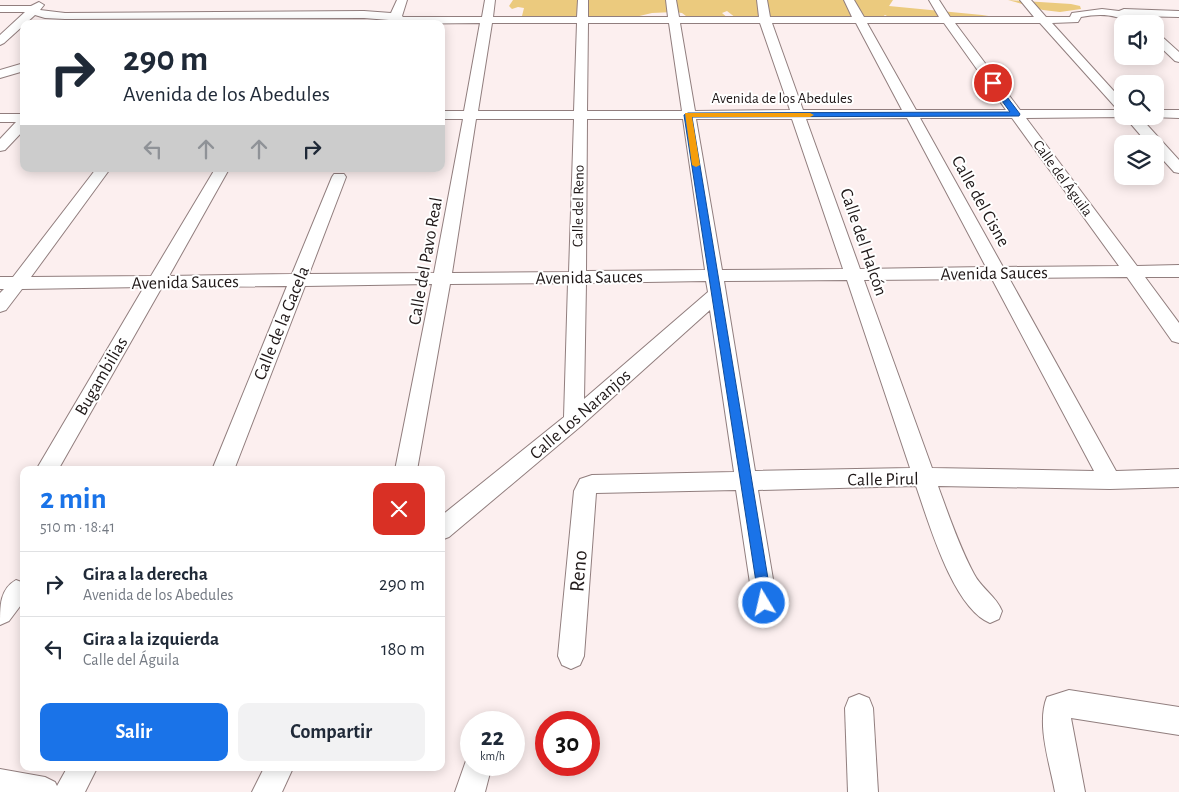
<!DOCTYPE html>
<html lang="es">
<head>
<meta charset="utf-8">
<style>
	body { margin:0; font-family:"Alegreya Sans",sans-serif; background:#f2f2f3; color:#1f2937; height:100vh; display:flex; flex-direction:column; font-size:19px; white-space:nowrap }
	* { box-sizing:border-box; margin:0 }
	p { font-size:16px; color:#747a83 }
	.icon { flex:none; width:28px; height:28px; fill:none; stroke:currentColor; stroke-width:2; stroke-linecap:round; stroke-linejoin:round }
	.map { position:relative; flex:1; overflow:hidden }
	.drawer { position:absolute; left:20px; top:466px; width:425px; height:305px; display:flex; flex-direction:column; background:#fff; border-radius:10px; box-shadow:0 2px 12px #0003 }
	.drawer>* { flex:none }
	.top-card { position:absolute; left:20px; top:20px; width:425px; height:152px; border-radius:10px; box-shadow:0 2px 12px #0003; background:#fff; color:#1f2937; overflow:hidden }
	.controls { position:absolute; left:1114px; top:15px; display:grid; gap:10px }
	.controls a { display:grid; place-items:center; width:50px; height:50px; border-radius:10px; background:#fff; box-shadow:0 2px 12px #0003; font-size:25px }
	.speed { position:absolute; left:460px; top:711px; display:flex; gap:10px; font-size:25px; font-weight:700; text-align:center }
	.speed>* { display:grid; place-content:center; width:65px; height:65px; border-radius:50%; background:#fff; box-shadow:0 2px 12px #0003; line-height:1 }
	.speed small { font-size:12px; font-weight:400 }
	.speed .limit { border:8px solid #d22; background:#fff; color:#111 }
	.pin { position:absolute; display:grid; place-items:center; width:42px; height:42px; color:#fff; margin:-21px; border:2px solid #fff; border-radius:50%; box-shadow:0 1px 5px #0007 }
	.me { position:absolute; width:55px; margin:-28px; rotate:351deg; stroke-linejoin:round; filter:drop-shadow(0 0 4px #0008) }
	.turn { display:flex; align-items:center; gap:18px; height:105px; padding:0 20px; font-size:22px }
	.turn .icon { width:65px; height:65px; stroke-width:2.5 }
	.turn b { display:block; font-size:35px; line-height:42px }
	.lanes { display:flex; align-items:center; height:48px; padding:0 20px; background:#0003; justify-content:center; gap:25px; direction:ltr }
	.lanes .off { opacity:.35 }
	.round { display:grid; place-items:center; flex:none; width:52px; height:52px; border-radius:10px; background:#f2f2f3 }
	.head { display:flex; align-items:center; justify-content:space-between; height:85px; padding:0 20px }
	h1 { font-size:30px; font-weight:700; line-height:38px; color:#1a73e8 }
	.action { display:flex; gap:10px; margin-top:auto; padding:10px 20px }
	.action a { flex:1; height:58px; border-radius:10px; background:#1a73e8; color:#fff; font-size:20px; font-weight:700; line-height:58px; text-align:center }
	.action a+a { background:#f2f2f3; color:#1f2937 }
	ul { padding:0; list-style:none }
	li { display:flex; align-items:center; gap:15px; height:65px; padding:0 20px; border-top:1px solid #e0e1e3 }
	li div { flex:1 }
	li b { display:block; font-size:19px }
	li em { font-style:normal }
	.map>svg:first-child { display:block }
	.green { fill:#ebca7e }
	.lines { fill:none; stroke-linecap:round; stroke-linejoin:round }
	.street-casing { stroke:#917e7e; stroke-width:2 }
	.street { fill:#fff; fill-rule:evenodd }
	.route { fill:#1a73e8; stroke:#114b97 }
	.slow { fill:#f59e0b }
	.labels { text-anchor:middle; stroke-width:4; stroke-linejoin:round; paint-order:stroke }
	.far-street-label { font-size:15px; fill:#1f1818; stroke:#fff }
	.street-label { font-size:18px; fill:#1f1818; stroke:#fff }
	.near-street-label { font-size:21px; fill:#1f1818; stroke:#fff }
</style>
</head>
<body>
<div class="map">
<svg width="1179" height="792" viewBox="0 0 1179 792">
	<rect width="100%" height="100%" fill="#fcefef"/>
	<g class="green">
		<polygon points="513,0 893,0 889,6 982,15 1008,19 889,17 885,15 881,18 736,18 727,11 722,13 729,19 690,19 682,13 674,12 652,13 631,18 536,18 522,16 524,8 518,7 512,9 509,6"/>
		<polygon points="1008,0 1071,4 1080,6 1081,9 1060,12 1043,10"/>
	</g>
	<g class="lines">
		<defs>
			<g id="street">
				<path d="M397,0h10l-5,16 1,1h79l3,-17h10l-2,17h84l1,-17h10v17h80l-2,-17h10l3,17h80l-2,-17h10l3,17h82l-8,-17h10l10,17h75l-10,-17h10l11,17h84l-14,-17h11l15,17h24l2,-4 30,-4 17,2 5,-2 55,2v6l-45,-1 13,8c-14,0 -19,-4 -31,-7 -11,-3 -24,-2 -35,0l-3,5 -26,1 70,77v16h17l40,44v13l-5,-1 -19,-21v-7h-7l-23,-27 -99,1 111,148 42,-1v12h-34l34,46v20l-7,-2 -45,-64 -118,1 107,193 63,-2v18l-69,2 -172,-3c11,30 21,60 36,88 7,14 22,22 28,37l-3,8 -9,4c-37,-15 -61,-100 -74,-137l-158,4 19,113 -3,8 -9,4 -9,-4 -3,-8 -17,-113 -140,3 -12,163 -4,9 -9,4 -9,-4 -4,-9 16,-165 6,-12 12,-4 142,-3 -24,-162 -129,116 -132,111 -8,3v-24l123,-99 4,-134 -118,1 -33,186h-22l37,-186 -127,2 -71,184h-22l75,-184 -125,1 -104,183h-22l108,-183 -122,2 -16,21 -6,2v-19l4,-4h-4v-12h13l83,-108h14l-79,108 120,-1 64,-107h14l-60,107 123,-2 40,-97 2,-3h10l2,3 -37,97 125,-1 29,-154h-22v-8h23l16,-88 -93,1 2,-4 -25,-2 -299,1 -20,-1 -10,-3 -31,28 -4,2v-10l25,-23h-25v-6h31l8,-4 5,3 -4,5 25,3 299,-2 27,2zM492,23h85l-3,88h-96zM588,23h81l13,88h-95zM680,23h80l30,87 -95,1zM772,23h84l46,87h-99zM867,23h77l62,87h-90zM955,23h85l78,87h-98zM907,118l79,149 -126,2 -54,-150zM920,118h92l107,148 -116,1zM476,119h98l-5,153 -117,1zM587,119h96l22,151 -119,1zM696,119h96l51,150 -121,1zM992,279l102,192 -162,-3 -68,-188zM847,280l63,188 -155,3 -31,-190zM706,281l2,11 -124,107 2,-116z"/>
				<polygon points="1155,33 1159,34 1179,52 1179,62 1175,61 1155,42"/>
				<polygon points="24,63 24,71 0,78 0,70"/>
				<polygon points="1155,110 1179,110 1179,118 1150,117 1155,116"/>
				<polygon points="0,114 24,114 24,130 5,150 0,151 0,139 16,122 0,122"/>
				<path d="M16,580l8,3v18l-15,20 -9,4c0,-20 0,-36 16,-45z"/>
				<path d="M1069,690l110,17v28l-108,-17 14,74h-30c-5,-28 -19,-68 -8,-95z"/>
				<polygon points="859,694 869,698 873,708 878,792 848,792 845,708 849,698"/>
				<polygon points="471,754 471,765 492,765 485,792 455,792 468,755"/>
				<polygon points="67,768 97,768 85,792 0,792 0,769 45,777 55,782 57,786"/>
				<polygon points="264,768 293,768 282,792 252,792"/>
			</g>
		</defs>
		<use href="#street" class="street-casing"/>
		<use href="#street" class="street"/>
	</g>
	<polygon class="route" points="990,81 995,81 1020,114 1019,116 692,117 772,603 769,608 764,610 760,608 684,115 688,113 1010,112 989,83"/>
	<polygon class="slow" points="685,113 810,113 814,115 810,117 692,117 700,165 696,167 692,165"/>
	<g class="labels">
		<g class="far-street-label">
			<text x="782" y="103">Avenida de los Abedules</text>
			<text transform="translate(1063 178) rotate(54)" y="5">Calle del Águila</text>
			<text transform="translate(578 206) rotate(-89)" y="5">Calle del Reno</text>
		</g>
		<g class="street-label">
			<text transform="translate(981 201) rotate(61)" y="6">Calle del Cisne</text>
			<text transform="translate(864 242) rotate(71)" y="6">Calle del Halcón</text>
			<text transform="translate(425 261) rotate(-80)" y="6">Calle del Pavo Real</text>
			<text transform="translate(994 273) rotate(-1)" y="6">Avenida Sauces</text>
			<text transform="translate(589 277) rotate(-1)" y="6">Avenida Sauces</text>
			<text transform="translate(185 282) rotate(-1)" y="6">Avenida Sauces</text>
			<text transform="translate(281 323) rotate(-68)" y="6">Calle de la Gacela</text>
			<text transform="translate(101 376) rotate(-60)" y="6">Bugambilias</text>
			<text transform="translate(580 414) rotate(-41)" y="6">Calle Los Naranjos</text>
			<text transform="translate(883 479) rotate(-1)" y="6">Calle Pirul</text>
		</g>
		<g class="near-street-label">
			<text transform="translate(578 571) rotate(-85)" y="7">Reno</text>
		</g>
	</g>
</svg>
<div class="controls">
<a><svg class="icon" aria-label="sound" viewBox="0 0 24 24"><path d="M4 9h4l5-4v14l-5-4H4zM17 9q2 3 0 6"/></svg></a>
<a><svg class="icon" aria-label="search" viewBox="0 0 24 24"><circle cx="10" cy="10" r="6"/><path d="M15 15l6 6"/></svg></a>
<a><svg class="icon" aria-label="layers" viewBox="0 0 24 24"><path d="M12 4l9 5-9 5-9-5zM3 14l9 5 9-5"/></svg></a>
</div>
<div class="speed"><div>22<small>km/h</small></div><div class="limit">30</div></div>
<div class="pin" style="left:993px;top:83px;background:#d93025"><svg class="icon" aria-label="arrive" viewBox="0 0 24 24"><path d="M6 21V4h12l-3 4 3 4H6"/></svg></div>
<svg class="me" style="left:764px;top:603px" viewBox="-20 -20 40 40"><circle r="17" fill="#1a73e8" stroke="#fff" stroke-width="3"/><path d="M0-11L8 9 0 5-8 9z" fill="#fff"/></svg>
<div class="top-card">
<div class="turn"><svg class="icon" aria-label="right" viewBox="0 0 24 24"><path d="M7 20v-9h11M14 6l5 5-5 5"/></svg><div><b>290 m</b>Avenida de los Abedules</div></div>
<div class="lanes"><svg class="icon off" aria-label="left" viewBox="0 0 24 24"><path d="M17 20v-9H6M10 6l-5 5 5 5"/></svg><svg class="icon off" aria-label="ahead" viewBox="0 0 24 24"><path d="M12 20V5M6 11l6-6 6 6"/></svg><svg class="icon off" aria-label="ahead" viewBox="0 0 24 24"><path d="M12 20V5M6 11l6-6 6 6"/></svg><svg class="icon" aria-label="right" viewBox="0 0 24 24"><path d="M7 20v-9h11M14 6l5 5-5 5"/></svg></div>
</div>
<section class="drawer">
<div class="head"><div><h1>2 min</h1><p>510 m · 18:41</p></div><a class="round" style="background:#d93025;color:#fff"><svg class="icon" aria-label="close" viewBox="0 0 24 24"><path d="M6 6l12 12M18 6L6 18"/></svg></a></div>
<ul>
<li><svg class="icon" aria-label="right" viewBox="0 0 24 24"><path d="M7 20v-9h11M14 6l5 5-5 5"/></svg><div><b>Gira a la derecha</b><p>Avenida de los Abedules</p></div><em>290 m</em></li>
<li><svg class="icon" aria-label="left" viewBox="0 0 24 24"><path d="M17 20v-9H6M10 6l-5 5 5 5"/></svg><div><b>Gira a la izquierda</b><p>Calle del Águila</p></div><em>180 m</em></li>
</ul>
<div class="action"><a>Salir</a><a>Compartir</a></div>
</section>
</div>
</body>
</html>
